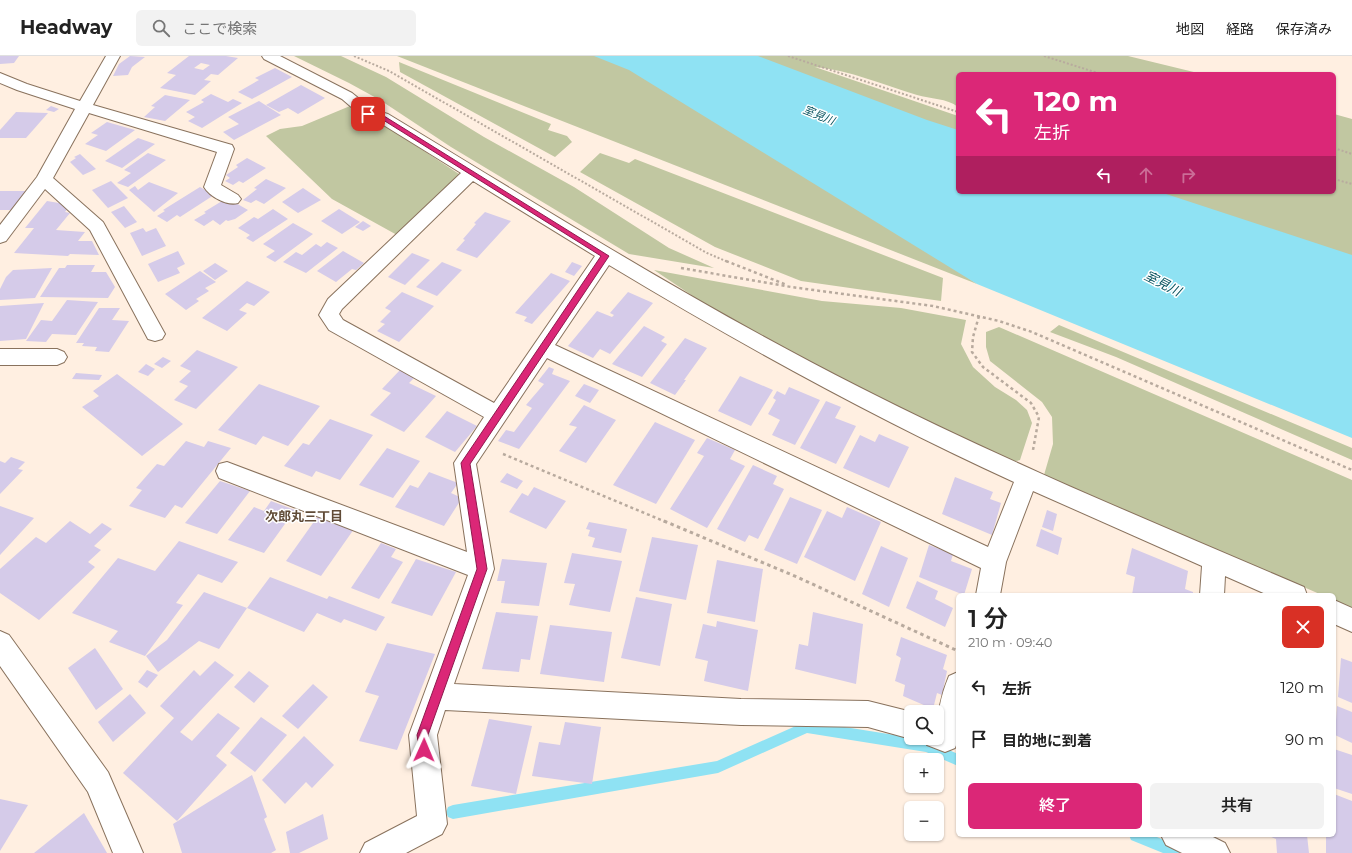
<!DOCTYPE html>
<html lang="ja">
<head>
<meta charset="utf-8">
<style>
	body { margin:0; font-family:Montserrat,"Noto Sans JP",sans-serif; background:#f2f2f2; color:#222; height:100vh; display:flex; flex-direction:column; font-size:15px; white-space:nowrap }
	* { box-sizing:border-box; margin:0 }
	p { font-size:13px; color:#767676 }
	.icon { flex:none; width:22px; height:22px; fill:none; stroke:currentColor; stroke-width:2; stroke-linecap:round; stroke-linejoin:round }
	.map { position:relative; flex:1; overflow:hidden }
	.panel { position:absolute; left:956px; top:537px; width:380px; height:244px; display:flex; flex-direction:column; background:#fff; border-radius:6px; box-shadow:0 1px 3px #0004 }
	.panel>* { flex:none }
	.banner { position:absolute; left:956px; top:16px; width:380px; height:122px; border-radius:6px; box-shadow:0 1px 3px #0004; background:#db2777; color:#fff; overflow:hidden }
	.tools { position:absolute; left:904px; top:649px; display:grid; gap:8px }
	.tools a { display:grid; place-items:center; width:40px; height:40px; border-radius:6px; background:#fff; box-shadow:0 1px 3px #0004; font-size:20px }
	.pin { position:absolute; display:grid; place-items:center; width:34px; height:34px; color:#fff; margin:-17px; border-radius:8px; box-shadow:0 2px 6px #0006 }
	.me { position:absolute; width:44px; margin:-22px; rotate:1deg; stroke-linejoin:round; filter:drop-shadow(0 0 3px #0008) }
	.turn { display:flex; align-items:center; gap:14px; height:84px; padding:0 12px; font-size:18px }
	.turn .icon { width:52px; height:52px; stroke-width:2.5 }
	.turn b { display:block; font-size:28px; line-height:34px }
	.lanes { display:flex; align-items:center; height:38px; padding:0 12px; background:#0003; justify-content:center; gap:20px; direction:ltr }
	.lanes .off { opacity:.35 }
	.round { display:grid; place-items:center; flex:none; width:42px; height:42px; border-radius:6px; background:#f2f2f2 }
	.headline { display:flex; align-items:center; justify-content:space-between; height:68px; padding:0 12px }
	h1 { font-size:24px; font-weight:600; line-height:30px }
	.button { display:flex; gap:8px; margin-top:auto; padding:8px 12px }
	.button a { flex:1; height:46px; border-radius:6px; background:#db2777; color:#fff; font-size:16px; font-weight:600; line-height:46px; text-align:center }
	.button a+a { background:#f2f2f2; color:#222 }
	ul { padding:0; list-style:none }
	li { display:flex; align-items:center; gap:12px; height:52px; padding:0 12px }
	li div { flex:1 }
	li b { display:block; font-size:15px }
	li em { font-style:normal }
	header { display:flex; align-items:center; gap:24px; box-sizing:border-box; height:56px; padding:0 20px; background:#fff; border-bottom:1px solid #e0e0e0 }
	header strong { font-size:19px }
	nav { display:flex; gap:22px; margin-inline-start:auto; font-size:14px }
	.search { width:280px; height:36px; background:#f2f2f2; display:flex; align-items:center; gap:10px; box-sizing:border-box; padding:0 14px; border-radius:6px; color:#767676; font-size:15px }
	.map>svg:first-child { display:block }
	.green { fill:#c1c7a1 }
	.water { fill:#8fe2f3 }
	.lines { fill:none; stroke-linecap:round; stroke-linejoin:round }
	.stream { fill:#8fe2f3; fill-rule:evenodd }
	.building { fill:#d5cbe9; fill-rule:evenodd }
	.minor-casing { stroke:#89725d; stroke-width:2 }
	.path-far2 { stroke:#b8aa9e; stroke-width:2; stroke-dasharray:2 2; stroke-linecap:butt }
	.path-far1 { stroke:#b8aa9e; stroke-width:2.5; stroke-dasharray:3 3; stroke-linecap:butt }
	.path { stroke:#b8aa9e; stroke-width:3; stroke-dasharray:3.5 3.5; stroke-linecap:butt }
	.minor { fill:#fff; fill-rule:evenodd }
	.route { fill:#db2777; stroke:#8e194d }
	.labels { text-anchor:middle; stroke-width:3; stroke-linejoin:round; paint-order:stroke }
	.far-water-label { font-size:11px; font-style:italic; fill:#07535f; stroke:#fff }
	.water-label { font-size:13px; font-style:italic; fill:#07535f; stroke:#fff }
	.neighbourhood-label { font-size:13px; font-weight:bold; fill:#604b37; stroke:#fff }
</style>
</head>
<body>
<header>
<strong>Headway</strong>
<div class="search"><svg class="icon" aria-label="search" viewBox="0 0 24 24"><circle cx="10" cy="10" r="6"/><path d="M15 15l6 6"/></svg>ここで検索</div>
<nav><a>地図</a><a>経路</a><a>保存済み</a></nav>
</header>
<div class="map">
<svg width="1352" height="797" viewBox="0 0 1352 797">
	<rect width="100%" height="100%" fill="#ffefe1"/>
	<g class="green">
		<polygon points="294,0 341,0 386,21 484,81 574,131 669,192 714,212 629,198 451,91 380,44 349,27"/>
		<polygon points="397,0 614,0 840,132 977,228"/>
		<path d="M739,0h389l74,18h-244v33c-11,-9 -28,-8 -41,-12 -34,-10 -67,-25 -102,-28l143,49v23z"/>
		<polygon points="399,6 551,68 548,74 567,80 572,86 555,101 400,16"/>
		<polygon points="350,50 366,62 377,64 462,120 397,179 332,143 266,80 280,73 302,70"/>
		<polygon points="1334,58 1352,63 1352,209 1123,136 1334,136"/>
		<polygon points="600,97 629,107 635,103 943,222 941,245 801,225 715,191 580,116"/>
		<polygon points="654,214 822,245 901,252 966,264 961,288 973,311 995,331 1016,344 1027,354 1032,367 1020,404 1013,406 858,334 736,269"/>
		<polygon points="1059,269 1352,392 1352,404 1116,301 1050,276"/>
		<polygon points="999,271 1352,424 1352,552 1334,544 1334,539 1322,539 1044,419 1053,388 1052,361 1042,346 990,305 986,291 986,276"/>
	</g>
	<polygon class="water" points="594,0 758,0 927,64 958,74 958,136 1160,136 1352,199 1352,382 977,228 629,14"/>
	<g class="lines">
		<g class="stream">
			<polygon points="807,665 926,684 958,698 958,710 926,696 807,677 718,717 453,763 448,761 446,756 448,751 453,749 717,705"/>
			<polygon points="1129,779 1152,779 1184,792 1186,797 1163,797 1131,784"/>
		</g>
	</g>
	<g class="building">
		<polygon points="0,0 19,0 14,7 0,8"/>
		<polygon points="130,0 145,1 132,11 128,19 113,20 119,8"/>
		<path d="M189,0h37l12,2 -20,17 -7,-1 -7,6 7,1 -16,14 -35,-7 16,-13 -9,-2zM201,7l9,2 -7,5 -9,-2z"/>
		<polygon points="275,12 292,21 252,43 238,36 259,24 255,22"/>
		<polygon points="301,29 325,42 298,58 288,52 279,56 266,49"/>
		<polygon points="211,38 228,46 233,43 242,47 202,72 188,65 195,61 186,56 204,46 201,44"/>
		<polygon points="165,39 190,44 165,65 144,61 155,51 151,50"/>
		<polygon points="259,45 281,59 234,84 223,76 239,68 228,61"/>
		<polygon points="51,50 59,53 54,56 46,54"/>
		<polygon points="16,56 48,57 26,82 0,82 0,74"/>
		<polygon points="107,66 135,74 106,95 85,88 98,79 91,77"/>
		<polygon points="138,82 155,88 122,112 105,105"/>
		<polygon points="148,97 166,104 128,131 117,127 131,117 124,114"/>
		<polygon points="80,98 96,113 83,119 70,106 76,102 74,101"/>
		<polygon points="247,102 266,112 243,127 239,125 233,129 225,125 230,122 226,119 238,111 236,109"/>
		<polygon points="266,123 286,132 264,148 256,144 251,147 243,144 257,133 254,132"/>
		<polygon points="111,125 128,142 108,152 92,134"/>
		<polygon points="149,126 178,137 154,156 129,134 135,130 138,134"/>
		<polygon points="200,131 214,139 180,161 177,159 167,166 157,160 165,155 163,154"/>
		<polygon points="303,132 321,144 298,157 282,146"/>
		<polygon points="0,135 26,135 11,154 0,154"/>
		<polygon points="227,142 248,154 235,163 228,165 226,164 220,169 213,164 204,170 194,164 206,157 204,156"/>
		<polygon points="47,145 71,149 65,156 70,157 56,174 85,176 78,185 92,185 99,199 70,198 68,200 14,197 34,172 25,172"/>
		<polygon points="124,150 137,166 125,172 111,156"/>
		<polygon points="273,153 288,163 253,186 246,182 250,179 238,172 254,161 258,163"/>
		<polygon points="339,153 360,166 342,178 321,165"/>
		<polygon points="485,156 511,165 477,202 456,194 465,184 463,183 476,168 474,167"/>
		<polygon points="363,165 371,170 363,175 355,171"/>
		<polygon points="293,167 313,178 275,206 266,201 275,195 263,188"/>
		<polygon points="143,172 146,176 156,172 166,190 142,200 130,177"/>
		<polygon points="327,186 338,192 306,217 283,206 296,196 302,199 316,188 321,191"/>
		<polygon points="178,195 185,208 177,212 180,217 158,226 148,208"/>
		<polygon points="343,195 364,207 356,214 352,213 336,226 317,215"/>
		<polygon points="412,197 430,204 405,229 388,221"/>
		<polygon points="442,206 462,214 437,240 416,231"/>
		<polygon points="572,206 582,210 574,220 565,216"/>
		<polygon points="215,207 228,215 215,224 203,215"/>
		<polygon points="67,209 95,209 91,216 106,216 115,231 108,242 40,241 59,212 65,212"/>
		<polygon points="52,212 35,242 0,244 0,233 6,221 13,214"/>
		<polygon points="200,215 216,226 205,232 209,235 196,243 199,245 186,254 165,238"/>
		<polygon points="551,217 570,225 532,268 524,265 527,261 515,257"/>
		<polygon points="247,225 270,236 254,250 247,247 239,254 247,257 227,275 202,262"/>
		<polygon points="402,236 434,250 399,286 377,275 385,268 380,266 391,255 385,252"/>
		<polygon points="628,236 653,247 610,298 600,293 593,302 568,290 597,255 612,261 614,259 610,257"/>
		<polygon points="67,244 98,246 76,279 52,278 46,286 26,285 41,264 52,265"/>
		<polygon points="44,247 26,283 0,285 0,250"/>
		<polygon points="99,252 120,252 112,264 129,265 109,296 95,295 97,291 82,290 84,287 76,287"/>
		<polygon points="644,270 665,281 661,285 667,288 642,321 612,308"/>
		<polygon points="685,282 707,292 684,324 686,324 675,339 650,327"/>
		<polygon points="197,294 238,311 196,353 174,344 188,330 179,326 191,315 180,310"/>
		<polygon points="163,301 171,305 162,312 154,308"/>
		<polygon points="146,308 155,313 148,320 138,316"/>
		<polygon points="549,311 554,313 552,318 570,325 519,393 498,385 506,374 514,376 532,352 526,349 544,328 538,325"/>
		<polygon points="400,314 415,321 409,327 436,340 404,376 370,359 391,337 382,333"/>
		<polygon points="76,317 102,319 99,324 72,323"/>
		<polygon points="117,318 183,368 142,400 82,351 99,340 93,335"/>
		<polygon points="740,320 773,334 751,370 718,355"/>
		<polygon points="259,328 320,350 288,390 263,380 256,389 218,374"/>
		<polygon points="584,328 599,334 590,347 575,340"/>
		<polygon points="789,331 820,344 795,389 772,379 780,364 768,358 776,344 773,342 777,335 785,339"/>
		<polygon points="826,345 841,351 835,362 856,370 836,408 800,392"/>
		<polygon points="584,349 616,364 586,407 559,395 577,371 569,369"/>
		<polygon points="447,355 477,370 455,396 425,381"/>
		<polygon points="330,363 373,379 340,424 316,415 312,421 284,410 303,387 309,389"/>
		<polygon points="655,366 695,384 656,448 613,429"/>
		<polygon points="879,378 909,391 889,432 843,412 860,379 875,386"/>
		<polygon points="707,382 735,394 730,403 745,410 707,472 670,453 704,400 697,397"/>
		<polygon points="186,385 204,391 208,385 231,392 182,452 175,449 165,462 129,450 142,434 136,432 157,408 164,410"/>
		<polygon points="387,392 420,405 393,442 359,429"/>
		<polygon points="11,401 25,406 18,413 23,414 0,438 0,405 5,407"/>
		<polygon points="753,409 777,420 773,428 784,433 758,483 749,479 745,486 717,473"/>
		<polygon points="429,416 458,427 451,437 462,442 444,470 395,451 410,429 418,432"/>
		<polygon points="507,417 523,425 517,433 500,426"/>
		<polygon points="955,421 993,436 990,443 1001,447 992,479 942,458"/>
		<polygon points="220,425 250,435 217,478 185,467"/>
		<polygon points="534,431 566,445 546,473 509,456 522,437 528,440"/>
		<polygon points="790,441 822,454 797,508 764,494"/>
		<polygon points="271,445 295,454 264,497 228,484 254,451 264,455"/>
		<polygon points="0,450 34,462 0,499"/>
		<polygon points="847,451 881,466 855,525 804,501 827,455 842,462"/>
		<polygon points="1047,454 1057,458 1053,475 1042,471"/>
		<polygon points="318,460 354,473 321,520 286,505"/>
		<polygon points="70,465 90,478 102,467 112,473 94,490 101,494 88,506 95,511 39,564 0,537 0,513 36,481 46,487"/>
		<polygon points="589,466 627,473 621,497 592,491 595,482 588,480 590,474 586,473"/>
		<polygon points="1041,473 1062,482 1058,499 1036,490"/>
		<polygon points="652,481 698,489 686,544 639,535"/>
		<polygon points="179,485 238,506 222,527 198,518 176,547 183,549 145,600 109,586 118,575 72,557 118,502 155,515"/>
		<polygon points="381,487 396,493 391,501 403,506 379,543 351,532"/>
		<polygon points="929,489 953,498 951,505 972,513 964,539 919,521"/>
		<polygon points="881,490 908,502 889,551 862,538"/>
		<polygon points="1132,492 1188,515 1185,533 1193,536 1193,539 1132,539 1135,521 1126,518"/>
		<polygon points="572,497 622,505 610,556 569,549 575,528 564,527"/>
		<polygon points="416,503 456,516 432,560 391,547"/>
		<polygon points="502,503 547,507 539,550 501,547 505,525 497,525"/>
		<polygon points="717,504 763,513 755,566 707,557"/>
		<polygon points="270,521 327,543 329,540 385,561 376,575 344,563 341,567 317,557 304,576 247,552"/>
		<polygon points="917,525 938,535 935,543 953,552 945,571 906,552"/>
		<polygon points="204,536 247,552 219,593 199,585 158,616 146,600 167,584"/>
		<polygon points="636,541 672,548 660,610 621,602"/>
		<polygon points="496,556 538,560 530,604 521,603 519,616 482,613"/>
		<polygon points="813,556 863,568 856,628 795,613 799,588 808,590"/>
		<polygon points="717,565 758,574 748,635 704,625 708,605 695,602 703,568 716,571"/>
		<polygon points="550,569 612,576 604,626 540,618"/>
		<polygon points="901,581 947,599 943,613 947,615 942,639 937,637 933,653 903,640 905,629 895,625 901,602 896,599"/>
		<polygon points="387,587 435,598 397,694 359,685 379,640 365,636"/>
		<polygon points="95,592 123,633 96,654 68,612"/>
		<polygon points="1341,602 1352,606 1352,647 1338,641"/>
		<polygon points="215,605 234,619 180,676 192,685 218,657 240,672 216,700 227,709 177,765 123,717 174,662 160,650 194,614 200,620"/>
		<polygon points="147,614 158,619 147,632 138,626"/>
		<polygon points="249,615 269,630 254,647 234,631"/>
		<polygon points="313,628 328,641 298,673 282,660"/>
		<polygon points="130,638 146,657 113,686 98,666"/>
		<polygon points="1337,650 1352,656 1352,687 1335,679"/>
		<polygon points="261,661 287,679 255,716 230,697"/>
		<polygon points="489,663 532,670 516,738 471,730"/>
		<polygon points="565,666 601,671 592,728 532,720 539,686 560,689"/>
		<polygon points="304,680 334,709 312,732 306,726 285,748 262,724"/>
		<polygon points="1334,693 1352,699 1352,738 1334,732"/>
		<polygon points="252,719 267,761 264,763 276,794 271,797 182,797 173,768"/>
		<polygon points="1334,738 1352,745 1352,797 1326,797 1326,779 1334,779"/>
		<polygon points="0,743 28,749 0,795"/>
		<polygon points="84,757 107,797 34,797"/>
		<polygon points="323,758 328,783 299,797 290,797 286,776"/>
		<polygon points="1266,779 1307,779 1309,797 1277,797 1276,783"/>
	</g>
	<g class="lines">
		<defs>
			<g id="minor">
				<path d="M106,0h14l-27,49 139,40 2,4 -13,36 17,10 3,4 -3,4c-11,3 -28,-6 -34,-16l13,-35 -128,-39 -36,65 50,44 62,112 -3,5 -7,2 -7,-2 -58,-109 -45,-41 -39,52 -6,2v-18l37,-48 38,-68 -58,-19 -17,-7v-10l27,11 53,17z"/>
				<path d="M262,0h18l72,37 21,17 15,4c155,94 309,191 471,273 145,74 296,136 445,200l3,8h-39l-43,-19 -1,19h-24l2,-29 -169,-75 -27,71 -6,33h-24l5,-27 -434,-210 -71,106 18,105 -40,115 287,15 127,2 44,11h-1v26h1l-1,1 -43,-12 -127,-2 -296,-15 -8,25 10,89 -5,10 -36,19h-46l5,-10 52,-27 -8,-81 59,-160 -249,-97 -3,-7 3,-7 8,-2 240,90 -13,-89 30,-46 -155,-87 -10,-15 9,-16 133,-126 -84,-52 -14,-4 -21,-18 -78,-40zM473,125l122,75 -101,147 -151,-83 -4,-6 3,-5zM609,209c131,79 265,153 405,217l-26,65 -433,-202z"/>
				<polygon points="0,293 57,293 64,296 67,301 64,306 57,309 0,309"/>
				<polygon points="1334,544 1352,552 1352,576 1334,568"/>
				<polygon points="0,575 9,579 108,716 143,797 113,797 88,736 0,610"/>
				<path d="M958,616v68l-3,8 -10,4 -18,-7 -2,-7h12c0,-22 3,-41 12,-62z"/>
				<polygon points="1161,779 1209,779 1225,787 1230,797 1182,797 1166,789"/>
			</g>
		</defs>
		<use href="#minor" class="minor-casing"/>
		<g class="path-far2">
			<polyline points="354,0 389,15 707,197 728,206"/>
			<polyline points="788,0 958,56"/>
			<polyline points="1044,0 1101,18"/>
			<polyline points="1334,92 1352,98"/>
			<polyline points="1334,123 1352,128"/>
		</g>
		<g class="path-far1">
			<polyline points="726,205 787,229"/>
			<polyline points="681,212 791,231 933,250 999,265 1032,276 1352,414"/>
			<polyline points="979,260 973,281 972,296 983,311 1031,347 1039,361 1033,394"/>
			<polyline points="503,398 666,466"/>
		</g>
		<polyline class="path" points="664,465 797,521 958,595"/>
		<use href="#minor" class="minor"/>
	</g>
	<polygon class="route" points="368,56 384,60 609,200 470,408 487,513 428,679 430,694 428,698 424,699 420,698 417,679 477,513 461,407 601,200 380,62 365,59 364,58"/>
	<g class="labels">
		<g class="far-water-label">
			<text transform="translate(819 59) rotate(22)" y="4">室見川</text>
		</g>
		<g class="water-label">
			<text transform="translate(1163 227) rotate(27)" y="5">室見川</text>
		</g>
		<g class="neighbourhood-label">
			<text x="304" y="465">次郎丸三丁目</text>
		</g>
	</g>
</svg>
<div class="tools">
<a><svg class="icon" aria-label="search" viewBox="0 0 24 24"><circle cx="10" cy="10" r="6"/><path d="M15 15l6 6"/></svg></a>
<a>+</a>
<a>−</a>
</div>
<div class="pin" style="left:368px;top:58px;background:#d93025"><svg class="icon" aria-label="arrive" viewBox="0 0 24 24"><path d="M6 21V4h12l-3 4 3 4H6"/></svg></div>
<svg class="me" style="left:424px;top:694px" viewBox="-20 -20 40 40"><path d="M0-17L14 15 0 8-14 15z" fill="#db2777" stroke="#fff" stroke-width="4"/></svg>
<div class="banner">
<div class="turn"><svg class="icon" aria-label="left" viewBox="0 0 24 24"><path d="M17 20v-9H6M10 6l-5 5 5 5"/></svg><div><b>120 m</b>左折</div></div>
<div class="lanes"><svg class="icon" aria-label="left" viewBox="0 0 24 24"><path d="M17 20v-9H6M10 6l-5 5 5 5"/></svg><svg class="icon off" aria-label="ahead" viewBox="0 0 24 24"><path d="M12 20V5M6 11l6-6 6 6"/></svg><svg class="icon off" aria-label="right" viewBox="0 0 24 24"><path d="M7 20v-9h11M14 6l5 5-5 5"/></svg></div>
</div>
<section class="panel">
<div class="headline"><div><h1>1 分</h1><p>210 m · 09:40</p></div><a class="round" style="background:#d93025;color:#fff"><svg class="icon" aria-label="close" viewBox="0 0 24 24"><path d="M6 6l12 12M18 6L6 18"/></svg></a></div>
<ul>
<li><svg class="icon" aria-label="left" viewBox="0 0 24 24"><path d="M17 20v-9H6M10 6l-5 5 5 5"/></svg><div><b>左折</b></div><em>120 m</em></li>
<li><svg class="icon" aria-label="arrive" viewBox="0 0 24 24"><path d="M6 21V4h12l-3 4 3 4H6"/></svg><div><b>目的地に到着</b></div><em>90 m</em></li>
</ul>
<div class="button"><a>終了</a><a>共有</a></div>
</section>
</div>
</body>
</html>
